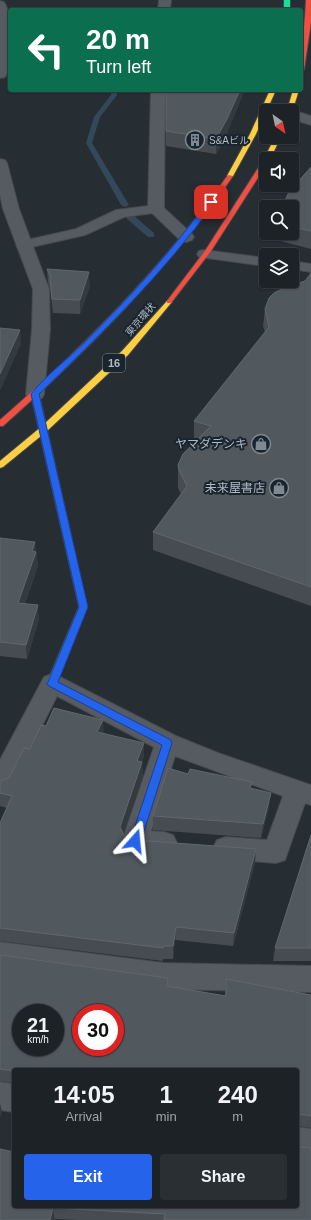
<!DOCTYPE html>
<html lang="en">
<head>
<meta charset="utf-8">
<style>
	body { margin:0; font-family:Helvetica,"Noto Sans JP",sans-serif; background:#292f32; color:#f1f3f6; height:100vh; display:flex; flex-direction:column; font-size:15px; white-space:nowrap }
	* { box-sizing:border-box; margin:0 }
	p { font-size:13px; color:#a0a4a7 }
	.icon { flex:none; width:22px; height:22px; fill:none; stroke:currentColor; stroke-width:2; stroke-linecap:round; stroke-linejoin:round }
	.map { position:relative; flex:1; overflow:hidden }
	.panel { position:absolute; left:12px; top:1068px; width:287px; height:140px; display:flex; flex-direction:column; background:#1c2226; border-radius:4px; box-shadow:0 1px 3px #0004,0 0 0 1px #3a3f43 }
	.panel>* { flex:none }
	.top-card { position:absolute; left:8px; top:8px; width:295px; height:84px; border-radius:4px; box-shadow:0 1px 3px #0004,0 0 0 1px #3a3f43; background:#0b6e4f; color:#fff; overflow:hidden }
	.needle { width:26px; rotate:147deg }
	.tools { position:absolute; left:259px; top:104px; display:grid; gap:8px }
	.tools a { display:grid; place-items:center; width:40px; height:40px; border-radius:4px; background:#1c2226; box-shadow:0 1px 3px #0004,0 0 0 1px #3a3f43; font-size:20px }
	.speed { position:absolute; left:12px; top:1004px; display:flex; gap:8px; font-size:20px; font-weight:700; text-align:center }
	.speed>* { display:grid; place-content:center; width:52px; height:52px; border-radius:50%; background:#1c2226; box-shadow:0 1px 3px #0004,0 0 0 1px #3a3f43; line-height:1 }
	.speed small { font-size:10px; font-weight:400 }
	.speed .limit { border:6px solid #d22; background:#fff; color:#111 }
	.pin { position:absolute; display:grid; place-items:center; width:34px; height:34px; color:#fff; margin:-17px; border-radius:8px; box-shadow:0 2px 6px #0006 }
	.me { position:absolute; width:44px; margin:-22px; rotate:18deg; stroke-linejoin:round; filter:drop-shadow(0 0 3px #0008) }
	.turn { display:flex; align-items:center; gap:14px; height:84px; padding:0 12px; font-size:18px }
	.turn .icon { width:52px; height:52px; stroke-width:2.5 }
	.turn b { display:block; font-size:28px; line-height:34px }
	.eta { display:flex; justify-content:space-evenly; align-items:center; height:68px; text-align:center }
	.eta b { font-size:24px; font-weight:800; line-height:28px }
	.cta { display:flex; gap:8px; margin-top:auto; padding:8px 12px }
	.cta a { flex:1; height:46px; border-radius:4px; background:#2563eb; color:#fff; font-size:16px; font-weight:800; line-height:46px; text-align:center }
	.cta a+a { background:#292f32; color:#f1f3f6 }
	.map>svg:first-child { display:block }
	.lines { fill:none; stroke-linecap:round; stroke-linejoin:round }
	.stream { fill:#33495b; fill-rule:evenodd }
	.lane-casing { stroke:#44494d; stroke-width:2 }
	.street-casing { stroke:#44494d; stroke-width:2 }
	.fast-casing { stroke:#44494d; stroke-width:2 }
	.slow-casing { stroke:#44494d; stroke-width:2 }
	.jam-casing { stroke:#44494d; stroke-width:2 }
	.lane { fill:#565b61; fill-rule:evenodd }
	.street { fill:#565b61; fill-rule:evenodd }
	.fast { fill:#16e098; fill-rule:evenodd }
	.slow { fill:#ffcf43; fill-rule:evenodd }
	.jam { fill:#f24e42; fill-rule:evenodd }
	.wall { fill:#464c52 }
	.shaded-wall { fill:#343b40 }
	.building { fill:#51585e; stroke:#60676e; fill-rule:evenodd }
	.route { fill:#2563eb; stroke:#184099 }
	.labels { text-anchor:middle; stroke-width:4; stroke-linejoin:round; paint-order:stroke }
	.far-poi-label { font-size:10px; fill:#aebac5; stroke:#1a242d; text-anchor:start }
	.far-street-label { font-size:10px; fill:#aebac5; stroke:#1a242d }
	.shield { fill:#1a242d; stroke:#828d97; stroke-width:1 }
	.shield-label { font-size:11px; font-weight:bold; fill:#aebac5 }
	.poi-label { font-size:12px; fill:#aebac5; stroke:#1a242d; text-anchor:end }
</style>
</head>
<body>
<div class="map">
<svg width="311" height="1220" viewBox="0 0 311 1220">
	<rect width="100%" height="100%" fill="#262d33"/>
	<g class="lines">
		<g class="stream">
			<polygon points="112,90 118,90 117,95 100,117 92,143 129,205 125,207 121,205 86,143 94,117 111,95"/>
			<polygon points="127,215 133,215 154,233 154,237 148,237 127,219"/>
		</g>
		<defs>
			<g id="lane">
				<polygon points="156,205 161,206 163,209 161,212 124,217 85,235 23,249 18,248 16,245 18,242 76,229 116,210"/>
				<polygon points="204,250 266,258 266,266 199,257 197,254 199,251"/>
				<polygon points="292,261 311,264 311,272 292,269"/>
			</g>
			<g id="street">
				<polygon points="159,0 171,0 170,10 158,10"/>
				<path d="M0,1l4,1c9,13 9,62 1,75l-5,1z"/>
				<polygon points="151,90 165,90 164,208 192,234 194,237 192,240 186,242 180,240 148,209"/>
				<polygon points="292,110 311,116 311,125 292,119 292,111 287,111"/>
				<polygon points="0,159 5,160 7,163 19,209 49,289 50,330 44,394 42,398 35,400 28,398 26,394 32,330 33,289 3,209 0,195"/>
				<path d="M52,674l8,3 116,59 42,17 93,32v20l-6,-2 -20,57 -9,3 -50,-4 -9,-3 -4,-8 4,-8 9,-3 41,3 16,-44 -108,-40 -24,75 13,1 9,3 4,8 -4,8c-14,5 -33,3 -47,-2l-4,-8 32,-94 -97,-51 -48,95 -9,3v-34l44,-83z"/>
				<polygon points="0,942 164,963 311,966 311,992 164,989 0,966"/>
				<polygon points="0,1082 14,1084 14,1112 0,1110"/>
				<polygon points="297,1127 311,1129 311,1159 297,1157"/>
			</g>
			<g id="fast">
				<rect x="284" y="0" width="6" height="10"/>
				<polygon points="32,392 38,392 39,394 87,607 57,683 55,686 49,686 47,683 79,607 31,394"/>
			</g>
			<g id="slow">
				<polygon points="270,90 276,90 256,134 233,176 228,177 227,176 250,134"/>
				<polygon points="293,90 299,90 292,112 292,111 287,111"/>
				<polygon points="275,137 281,137 270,159 265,160 264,159"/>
				<polygon points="169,300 172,302 171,303 128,355 47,431 3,467 0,468 0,461 41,427 122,351 167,301"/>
			</g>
			<g id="jam">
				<path d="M306,0h5v22l-7,48 -3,2c0,-24 4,-48 5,-72z"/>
				<polygon points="264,159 268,159 266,159 266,165 211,251 171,303 167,303 167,301 205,251"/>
				<path d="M228,175l5,1c-64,93 -146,175 -230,250h-3v-6c84,-73 164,-154 228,-245z"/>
			</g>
		</defs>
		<use href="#lane" class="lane-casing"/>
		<use href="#street" class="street-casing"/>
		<use href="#fast" class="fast-casing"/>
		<use href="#slow" class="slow-casing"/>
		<use href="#jam" class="jam-casing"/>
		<use href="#lane" class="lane"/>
		<use href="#street" class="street"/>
		<use href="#fast" class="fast"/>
		<use href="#slow" class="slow"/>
		<use href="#jam" class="jam"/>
	</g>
	<g class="wall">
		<polygon points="166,90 227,134 216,154 166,146"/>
		<polygon points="311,167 311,249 269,238 269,233 292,233 292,207"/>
		<polygon points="47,269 90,286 80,314 53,313 50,289 48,283"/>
		<polygon points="311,273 311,606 153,550 153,532 181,494 178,488 178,465 197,440 194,439 194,421 265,332 263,326 265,309 305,281"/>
		<polygon points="0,538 36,551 38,566 25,604 39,619 27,659 0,656"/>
		<polygon points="104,733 144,756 142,762 143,776 123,833 125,837 135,840 255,863 233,946 175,940 173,959 163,959 163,961 0,941 0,823 7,808 0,806 0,781 9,778 30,749"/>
		<polygon points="251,789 269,807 261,838 153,830 153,816"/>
		<polygon points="311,835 311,961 273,961 275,948"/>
		<polygon points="0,955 168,978 168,986 225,996 226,979 311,995 311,1128 298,1126 298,1146 311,1220 78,1220 55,1219 55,1220 0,1220 14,1206 297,1206 297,1070 14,1070 14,1083 0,1081"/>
	</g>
	<g class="shaded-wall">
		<polygon points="240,90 245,90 227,134 216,154 216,139"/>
		<polygon points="89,272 90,286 80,314 80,300"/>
		<polygon points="20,330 21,344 0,391 0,374"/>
		<polygon points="35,542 38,566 20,618 18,603 32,551"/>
		<polygon points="38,605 39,619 27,659 26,645"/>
		<polygon points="103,720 104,734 97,732"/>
		<polygon points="144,743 144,756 138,774 137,761"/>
		<polygon points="142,762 143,776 121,841 120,827"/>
		<polygon points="271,793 269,807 261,838 263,824"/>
		<polygon points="256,849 255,863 233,946 234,933"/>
		<polygon points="176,927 175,940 173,959 173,946"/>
		<polygon points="0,1103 2,1112 0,1118"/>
		<polygon points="53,1208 55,1220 50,1220"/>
	</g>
	<g class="building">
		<polygon points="166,90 240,90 227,119 216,139 166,131"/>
		<polygon points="311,167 311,231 292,227 292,207 282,207 289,192"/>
		<polygon points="47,269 89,272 80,300 52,299 50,275"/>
		<polygon points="311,273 311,587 153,532 187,486 179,470 178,465 183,454 211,426 194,421 269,327 265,309 269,298 274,293 286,287 305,281"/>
		<polygon points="0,328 20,330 0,374"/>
		<polygon points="0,538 35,542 32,551 36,552 18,603 38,605 26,645 0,642"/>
		<polygon points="54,708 103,720 97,732 144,743 137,761 142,762 120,827 125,837 135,840 256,849 234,933 176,927 173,946 163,946 163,948 0,928 0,823 12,796 0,793 0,781 9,778 24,748 30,749 41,725 46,726"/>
		<polygon points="168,768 188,774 190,769 252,782 250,788 271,793 263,824 153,816"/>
		<polygon points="311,835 311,948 275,948"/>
		<path d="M0,955l168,23 -1,8 59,10v-17l85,16v121l-13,-2v32l1,1 12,1v72h-147l1,-6 -112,-6 -3,12h-50v-71l14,3v54h283v-136h-283v1l-14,-2zM21,1013h34v34h-34zM81,1013h34v34h-34z"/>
	</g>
	<path class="route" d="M209,200l6,2c-51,71 -114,132 -176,192l49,213 -30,75 113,58 1,3 -31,98 -2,3 -4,1 -3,-1 -2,-3 32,-96 -113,-59 -2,-2 32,-77 -48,-213c15,-19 36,-34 53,-51 45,-45 88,-92 125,-143z"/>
	<defs>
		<symbol id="building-ring" viewBox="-11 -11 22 22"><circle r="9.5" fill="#1a242d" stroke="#7e8992" stroke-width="1.5"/><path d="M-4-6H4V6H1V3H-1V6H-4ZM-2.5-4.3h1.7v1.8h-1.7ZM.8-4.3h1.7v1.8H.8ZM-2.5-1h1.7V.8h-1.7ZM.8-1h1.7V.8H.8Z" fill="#7e8992"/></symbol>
		<symbol id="shop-ring" viewBox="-11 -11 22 22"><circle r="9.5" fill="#1a242d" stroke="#7e8992" stroke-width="1.5"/><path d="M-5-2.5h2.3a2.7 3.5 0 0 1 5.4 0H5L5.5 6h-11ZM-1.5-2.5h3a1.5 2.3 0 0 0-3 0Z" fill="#7e8992"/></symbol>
	</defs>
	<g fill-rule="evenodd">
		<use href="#building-ring" x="184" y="129" width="22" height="22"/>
		<use href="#shop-ring" x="250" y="433" width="22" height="22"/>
		<use href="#shop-ring" x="268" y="477" width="22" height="22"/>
	</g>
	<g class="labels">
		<g class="far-poi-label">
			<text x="209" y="144">S&amp;Aビル</text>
		</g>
		<g class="far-street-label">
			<text transform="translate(140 319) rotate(-49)" y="4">東京環状</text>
		</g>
		<rect class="shield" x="103" y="354" width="22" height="18" rx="3"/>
		<g class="shield-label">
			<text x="114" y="367">16</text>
		</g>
		<g class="poi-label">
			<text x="247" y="448">ヤマダデンキ</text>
			<text x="265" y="492">未来屋書店</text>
		</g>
	</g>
</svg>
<div class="tools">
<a><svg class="needle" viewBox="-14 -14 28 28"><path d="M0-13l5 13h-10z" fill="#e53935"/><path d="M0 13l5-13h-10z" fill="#a0a4a7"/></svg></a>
<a><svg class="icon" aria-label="sound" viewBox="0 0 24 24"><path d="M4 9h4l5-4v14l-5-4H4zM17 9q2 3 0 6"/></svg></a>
<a><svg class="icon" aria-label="search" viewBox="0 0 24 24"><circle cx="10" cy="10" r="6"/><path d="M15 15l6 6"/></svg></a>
<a><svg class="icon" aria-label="layers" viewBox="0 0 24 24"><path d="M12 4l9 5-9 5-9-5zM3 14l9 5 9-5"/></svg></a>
</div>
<div class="speed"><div>21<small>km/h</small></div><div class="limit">30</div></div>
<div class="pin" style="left:211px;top:202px;background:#d93025"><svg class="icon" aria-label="arrive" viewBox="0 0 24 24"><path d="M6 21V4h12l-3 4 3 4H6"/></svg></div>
<svg class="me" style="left:135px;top:841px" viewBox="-20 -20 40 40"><path d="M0-17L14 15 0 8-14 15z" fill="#2563eb" stroke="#fff" stroke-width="4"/></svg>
<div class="top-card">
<div class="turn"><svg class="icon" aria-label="left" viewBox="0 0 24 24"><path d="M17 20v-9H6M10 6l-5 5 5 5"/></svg><div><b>20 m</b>Turn left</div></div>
</div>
<section class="panel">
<div class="eta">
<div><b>14:05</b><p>Arrival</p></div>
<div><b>1</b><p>min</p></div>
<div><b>240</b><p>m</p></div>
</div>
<div class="cta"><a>Exit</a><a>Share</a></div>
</section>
</div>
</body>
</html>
